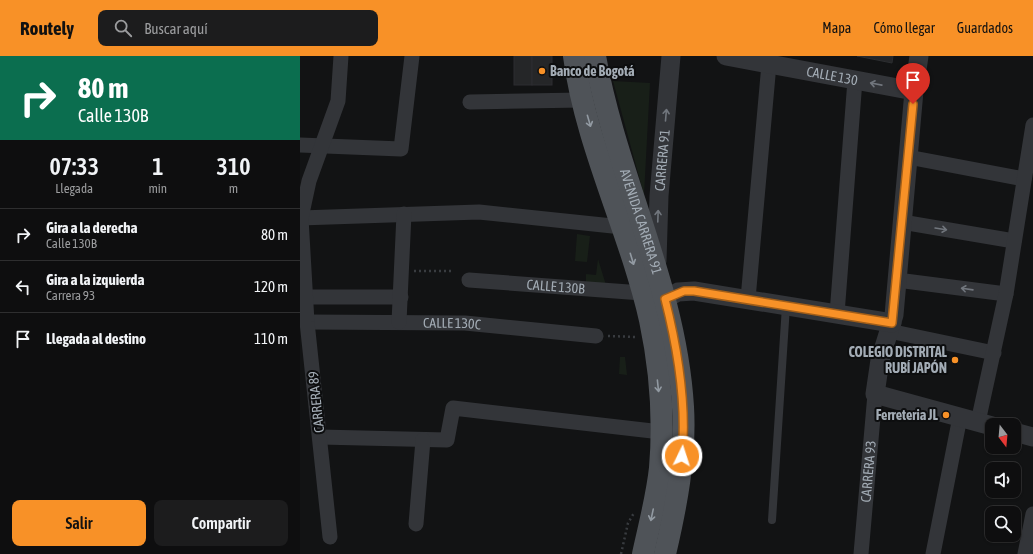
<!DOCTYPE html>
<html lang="es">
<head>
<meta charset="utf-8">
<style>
	body { margin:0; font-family:"Asap Condensed",sans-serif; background:#1c1c1d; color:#f1f3f6; height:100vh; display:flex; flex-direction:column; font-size:15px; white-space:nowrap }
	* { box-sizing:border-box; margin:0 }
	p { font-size:13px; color:#9b9c9e }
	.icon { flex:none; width:22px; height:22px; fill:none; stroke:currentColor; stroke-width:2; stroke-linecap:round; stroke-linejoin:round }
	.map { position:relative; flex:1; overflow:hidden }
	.side { display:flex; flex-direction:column; background:#0e0e0f; width:300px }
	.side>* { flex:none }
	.guide { background:#0b6e4f; color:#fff; overflow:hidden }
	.needle { width:26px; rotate:164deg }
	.controls { position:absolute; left:685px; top:362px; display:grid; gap:8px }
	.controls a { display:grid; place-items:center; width:36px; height:36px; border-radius:8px; background:#0e0e0f; box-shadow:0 1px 3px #0004,0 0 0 1px #2e2e2f; font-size:20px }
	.pin { position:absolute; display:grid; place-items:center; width:34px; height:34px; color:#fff; margin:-41px -17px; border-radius:50% 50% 50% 0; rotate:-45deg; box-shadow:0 0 4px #0007 }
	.pin .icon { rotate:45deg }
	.me { position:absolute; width:44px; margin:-22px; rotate:4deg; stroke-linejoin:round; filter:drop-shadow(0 0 3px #0008) }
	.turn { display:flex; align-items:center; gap:14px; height:84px; padding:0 12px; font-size:18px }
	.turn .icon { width:52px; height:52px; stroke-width:2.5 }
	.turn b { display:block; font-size:28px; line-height:34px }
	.eta { display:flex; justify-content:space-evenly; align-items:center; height:68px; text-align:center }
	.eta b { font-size:24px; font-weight:600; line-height:28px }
	.cta { display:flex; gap:8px; margin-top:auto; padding:8px 12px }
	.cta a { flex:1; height:46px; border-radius:8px; background:#f89127; color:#111; font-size:16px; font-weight:600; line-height:46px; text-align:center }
	.cta a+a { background:#1c1c1d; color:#f1f3f6 }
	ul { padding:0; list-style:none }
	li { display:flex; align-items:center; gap:12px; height:52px; padding:0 12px; border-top:1px solid #2e2e2f }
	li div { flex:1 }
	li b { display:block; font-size:15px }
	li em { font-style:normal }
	header { display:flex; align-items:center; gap:24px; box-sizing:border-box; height:56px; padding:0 20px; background:#f89127; color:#111 }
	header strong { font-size:19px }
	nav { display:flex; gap:22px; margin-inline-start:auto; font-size:14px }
	.search { width:280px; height:36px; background:#1c1c1d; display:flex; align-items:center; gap:10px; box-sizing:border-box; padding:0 14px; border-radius:8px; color:#9b9c9e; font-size:15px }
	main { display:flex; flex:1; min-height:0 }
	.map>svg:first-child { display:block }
	.green { fill:#181f18 }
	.building { fill:#252628; stroke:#2c2d30 }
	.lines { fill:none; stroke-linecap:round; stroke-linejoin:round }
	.path { stroke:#393c40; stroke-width:2.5; stroke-dasharray:2 3; stroke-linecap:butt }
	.service { stroke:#333539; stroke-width:8 }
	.minor { stroke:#333539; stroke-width:15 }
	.tertiary { stroke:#333539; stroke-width:19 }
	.primary { stroke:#4f5358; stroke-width:22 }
	.oneway { stroke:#71767d }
	.oneway2 { stroke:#929aa2 }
	.route-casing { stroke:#a15e19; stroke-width:10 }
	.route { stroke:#f89127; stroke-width:7 }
	.poi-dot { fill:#f89127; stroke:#0d0e0f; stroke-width:1.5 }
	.labels { text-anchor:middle; stroke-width:4; stroke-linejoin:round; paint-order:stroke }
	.poi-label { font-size:14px; font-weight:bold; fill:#a3acb5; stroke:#0d0e0f; text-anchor:end }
	.street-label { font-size:14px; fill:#a3acb5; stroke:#0d0e0f }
</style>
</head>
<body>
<header>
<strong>Routely</strong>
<div class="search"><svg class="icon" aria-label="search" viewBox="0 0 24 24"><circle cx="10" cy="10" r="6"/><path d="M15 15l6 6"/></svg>Buscar aquí</div>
<nav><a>Mapa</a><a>Cómo llegar</a><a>Guardados</a></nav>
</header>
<main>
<section class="side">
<div class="guide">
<div class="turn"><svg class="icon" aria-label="right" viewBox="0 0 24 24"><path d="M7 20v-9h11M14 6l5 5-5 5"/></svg><div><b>80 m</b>Calle 130B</div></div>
</div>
<div class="eta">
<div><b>07:33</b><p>Llegada</p></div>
<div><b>1</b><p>min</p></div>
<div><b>310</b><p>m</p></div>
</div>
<ul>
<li><svg class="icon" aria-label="right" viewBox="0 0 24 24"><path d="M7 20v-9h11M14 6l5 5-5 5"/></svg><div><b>Gira a la derecha</b><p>Calle 130B</p></div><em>80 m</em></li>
<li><svg class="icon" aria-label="left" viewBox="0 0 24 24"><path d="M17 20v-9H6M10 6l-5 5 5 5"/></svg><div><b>Gira a la izquierda</b><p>Carrera 93</p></div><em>120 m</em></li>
<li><svg class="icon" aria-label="arrive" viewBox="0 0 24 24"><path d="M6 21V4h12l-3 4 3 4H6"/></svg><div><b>Llegada al destino</b></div><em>110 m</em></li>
</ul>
<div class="cta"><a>Salir</a><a>Compartir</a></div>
</section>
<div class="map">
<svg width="733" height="498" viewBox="0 0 733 498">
	<rect width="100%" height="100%" fill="#121314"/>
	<g class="green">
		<polygon points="313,25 350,27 344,139"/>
		<polygon points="277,178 290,180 287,206 275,205"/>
		<polygon points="298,203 306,229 286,227 286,218 296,219"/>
		<polygon points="320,301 325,301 327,319 319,318"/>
	</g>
	<g class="building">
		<rect x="214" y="0" width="18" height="29"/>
		<rect x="232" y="0" width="20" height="29"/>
		<polygon points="557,0 593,0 592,7"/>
	</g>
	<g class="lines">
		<g class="path">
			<polyline points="114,215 154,215"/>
			<polyline points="308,280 336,281"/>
			<polyline points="321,498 328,467 334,457"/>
		</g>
		<polyline class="service" points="472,464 486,250"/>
		<g class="minor">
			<polyline points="170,46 282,44"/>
			<polyline points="0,89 101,93 112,0"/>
			<polyline points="608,101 724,123"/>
			<polyline points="0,162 179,156 322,171"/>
			<polyline points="602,166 714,185"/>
			<path id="s1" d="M169,224l173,13"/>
			<polyline points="597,224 706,238"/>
			<polyline points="6,241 101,241"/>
			<polyline points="448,243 469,8"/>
			<polyline points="537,258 555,24"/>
			<path id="s2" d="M7,266l158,1 131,13"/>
			<polyline points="99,266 104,158"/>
			<polyline points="589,275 694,297"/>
			<polyline points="678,366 706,238 733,69"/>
			<polyline points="20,381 147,384 153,352 361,376"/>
			<polyline points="116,468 123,384"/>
			<polyline points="30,481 7,266 1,162 9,125 38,45 41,0"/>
			<path id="s3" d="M561,498l14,-160"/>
			<polyline points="633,498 660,361"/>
			<polyline points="725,498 733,458"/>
		</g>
		<g class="tertiary">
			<path id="s4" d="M426,0l188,35"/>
			<polyline points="619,0 614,35 594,259 580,304 575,338 692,370"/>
			<path id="s5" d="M357,205l2,-65 12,-140"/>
			<polyline points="365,243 378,236 394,235 592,267"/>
			<polyline points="714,376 733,381"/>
		</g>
		<g class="primary">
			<path d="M274,0c12,91 56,175 76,264 10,47 14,100 10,148 -3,29 -11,58 -17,86"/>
			<path id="s6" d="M295,0c21,119 81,229 88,351 3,49 -7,100 -18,147"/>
		</g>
	</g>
	<defs><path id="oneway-shaft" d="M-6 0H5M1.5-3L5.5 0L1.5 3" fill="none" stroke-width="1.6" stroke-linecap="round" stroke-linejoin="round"/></defs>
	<g class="oneway">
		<use href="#oneway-shaft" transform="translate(576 28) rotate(-169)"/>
		<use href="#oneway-shaft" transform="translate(366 59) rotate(-85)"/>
		<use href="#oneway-shaft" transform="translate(358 160) rotate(-88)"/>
		<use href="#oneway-shaft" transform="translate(641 173) rotate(9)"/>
		<use href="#oneway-shaft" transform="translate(667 233) rotate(-172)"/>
	</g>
	<g class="oneway2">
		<use href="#oneway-shaft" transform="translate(289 65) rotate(74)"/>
		<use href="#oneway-shaft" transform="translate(332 203) rotate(73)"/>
		<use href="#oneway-shaft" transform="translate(358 330) rotate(84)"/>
		<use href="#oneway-shaft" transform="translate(352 459) rotate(102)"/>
	</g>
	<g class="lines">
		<defs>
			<path id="route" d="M382,400c5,-53 -4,-106 -17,-157l19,-8h10l198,32 21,-219"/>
		</defs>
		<use href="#route" class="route-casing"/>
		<use href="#route" class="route"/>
	</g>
	<g class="poi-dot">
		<circle cx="242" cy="15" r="4"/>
		<circle cx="655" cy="304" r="4"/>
		<circle cx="646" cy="359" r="4"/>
	</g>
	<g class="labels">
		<g class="poi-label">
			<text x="250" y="20" text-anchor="start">Banco de Bogotá</text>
			<text x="647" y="301">COLEGIO DISTRITAL<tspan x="647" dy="16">RUBÍ JAPÓN</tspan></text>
			<text x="638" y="364">Ferreteria JL</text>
		</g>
		<g class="street-label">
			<text dy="5" stroke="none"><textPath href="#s4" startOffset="108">CALLE 130</textPath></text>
			<text dy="5" stroke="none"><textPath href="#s5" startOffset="101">CARRERA 91</textPath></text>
			<text dy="5" stroke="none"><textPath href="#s6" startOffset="172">AVENIDA CARRERA 91</textPath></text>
			<text dy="5" stroke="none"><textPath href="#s1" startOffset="87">CALLE 130B</textPath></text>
			<text dy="5" stroke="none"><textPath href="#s2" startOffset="145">CALLE 130C</textPath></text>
			<text transform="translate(16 346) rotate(-96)" y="5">CARRERA 89</text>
			<text dy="5" stroke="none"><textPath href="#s3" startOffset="83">CARRERA 93</textPath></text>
		</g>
	</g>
</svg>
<div class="controls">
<a><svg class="needle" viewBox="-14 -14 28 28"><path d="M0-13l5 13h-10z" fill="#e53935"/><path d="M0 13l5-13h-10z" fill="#9b9c9e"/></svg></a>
<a><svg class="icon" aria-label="sound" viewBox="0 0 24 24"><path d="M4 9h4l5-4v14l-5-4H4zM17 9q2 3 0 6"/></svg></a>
<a><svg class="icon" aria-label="search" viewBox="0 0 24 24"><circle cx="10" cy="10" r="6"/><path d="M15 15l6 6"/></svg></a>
</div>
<div class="pin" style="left:613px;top:48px;background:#d93025"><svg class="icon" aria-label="arrive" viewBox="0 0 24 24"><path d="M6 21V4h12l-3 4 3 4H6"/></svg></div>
<svg class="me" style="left:382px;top:400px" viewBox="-20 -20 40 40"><circle r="17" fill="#f89127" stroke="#fff" stroke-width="3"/><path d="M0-11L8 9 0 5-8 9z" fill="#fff"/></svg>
</div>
</main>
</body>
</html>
